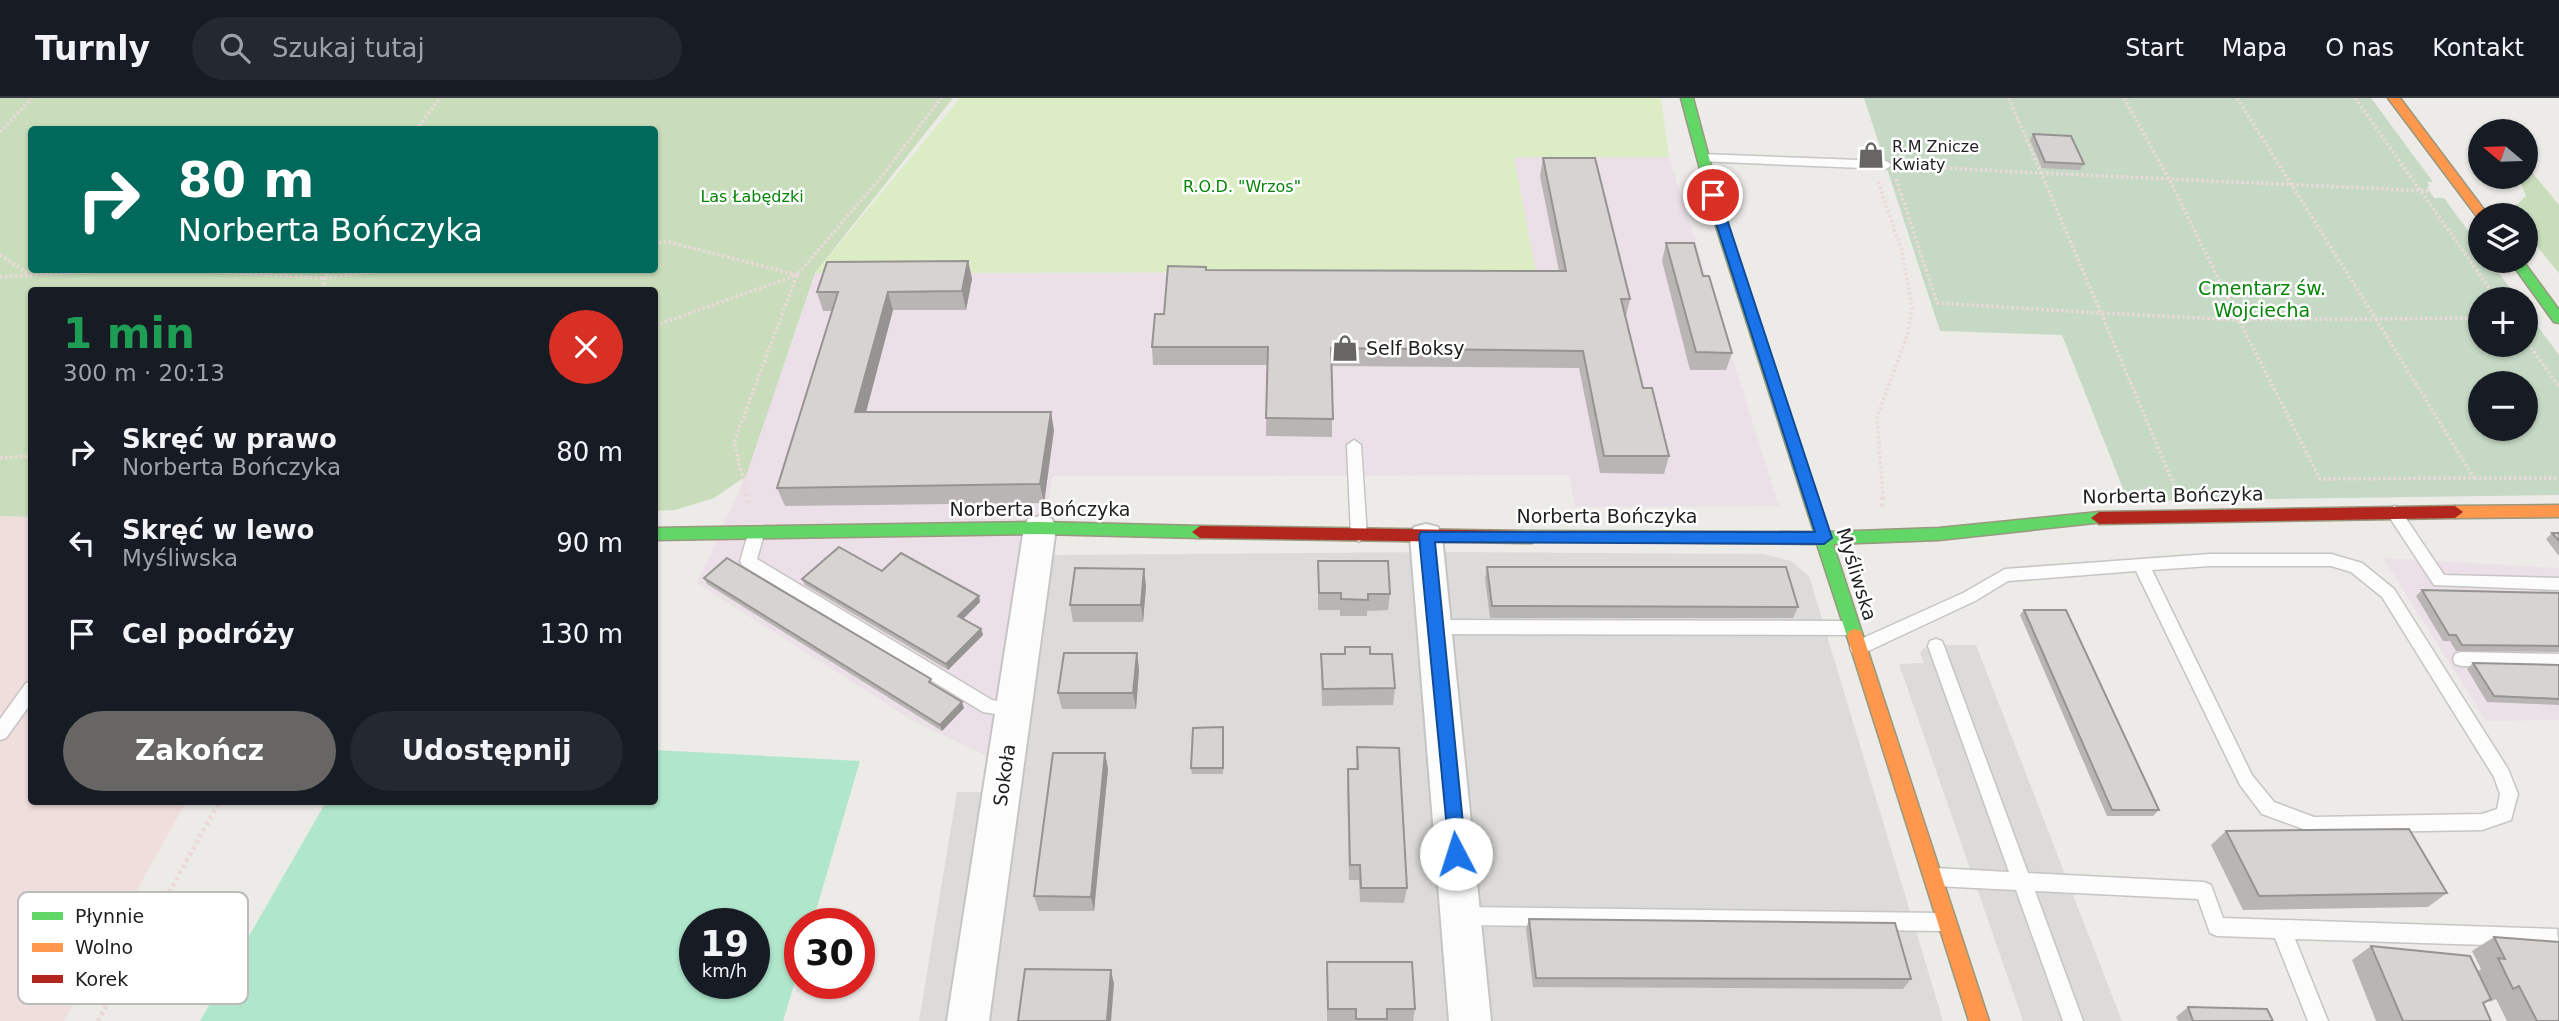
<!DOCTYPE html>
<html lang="pl">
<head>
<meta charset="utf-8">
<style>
	body { margin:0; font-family:"DejaVu Sans",sans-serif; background:#242831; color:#f1f3f6; height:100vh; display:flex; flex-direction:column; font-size:26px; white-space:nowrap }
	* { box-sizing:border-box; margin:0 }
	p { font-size:23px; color:#9ea1a6 }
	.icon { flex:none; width:38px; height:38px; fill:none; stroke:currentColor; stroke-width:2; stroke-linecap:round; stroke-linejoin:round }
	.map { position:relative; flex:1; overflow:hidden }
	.drawer { position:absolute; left:28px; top:189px; width:630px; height:518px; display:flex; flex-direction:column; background:#171b24; border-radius:7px; box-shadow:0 2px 5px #0004 }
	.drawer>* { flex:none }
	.top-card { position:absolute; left:28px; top:28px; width:630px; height:147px; border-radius:7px; box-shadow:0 2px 5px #0004; background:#00695c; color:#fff; overflow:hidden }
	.needle { width:46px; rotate:289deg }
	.fabs { position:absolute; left:2468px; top:21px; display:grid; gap:14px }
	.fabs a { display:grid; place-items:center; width:70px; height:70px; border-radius:50%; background:#171b24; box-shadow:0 2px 5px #0004; font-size:35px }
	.speed { position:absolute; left:679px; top:810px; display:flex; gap:14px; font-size:35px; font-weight:700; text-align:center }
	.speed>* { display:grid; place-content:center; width:91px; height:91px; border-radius:50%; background:#171b24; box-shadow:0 2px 5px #0004; line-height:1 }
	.speed small { font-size:18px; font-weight:400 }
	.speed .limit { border:10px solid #d22; background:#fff; color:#111 }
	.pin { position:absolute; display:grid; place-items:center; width:60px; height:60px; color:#fff; margin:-30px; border:4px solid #fff; border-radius:50%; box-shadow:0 2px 7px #0007 }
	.me { position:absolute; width:77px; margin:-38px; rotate:355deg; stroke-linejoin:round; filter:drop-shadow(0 0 5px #0008) }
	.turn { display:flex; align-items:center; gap:24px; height:147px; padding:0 35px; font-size:32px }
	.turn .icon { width:91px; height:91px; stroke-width:2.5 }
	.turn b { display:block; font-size:49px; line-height:60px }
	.round { display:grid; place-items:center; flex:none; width:74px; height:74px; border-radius:37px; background:#242831 }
	.headline { display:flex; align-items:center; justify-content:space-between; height:119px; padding:0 35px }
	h1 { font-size:42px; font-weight:600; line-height:52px; color:#1e9e55 }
	.cta { display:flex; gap:14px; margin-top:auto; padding:14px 35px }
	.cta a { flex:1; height:80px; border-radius:42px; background:#676665; color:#fff; font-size:28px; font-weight:600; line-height:80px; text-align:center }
	.cta a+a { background:#242831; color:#f1f3f6 }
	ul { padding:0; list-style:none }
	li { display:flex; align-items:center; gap:21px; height:91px; padding:0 35px }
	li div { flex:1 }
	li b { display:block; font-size:26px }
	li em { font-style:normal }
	header { display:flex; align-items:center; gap:42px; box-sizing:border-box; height:98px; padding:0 35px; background:#171b24; border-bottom:2px solid #363941 }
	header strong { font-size:33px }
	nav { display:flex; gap:38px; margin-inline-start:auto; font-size:24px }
	.search { width:490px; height:63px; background:#242831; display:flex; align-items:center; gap:18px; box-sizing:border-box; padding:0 24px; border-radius:38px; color:#9ea1a6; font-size:26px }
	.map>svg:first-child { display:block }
	.residential { fill:#dcdbd9 }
	.commercial { fill:#f0dedd }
	.industrial { fill:#ebe0e7 }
	.grass { fill:#dcecc5 }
	.forest { fill:#c9ddbc; fill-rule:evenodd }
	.cemetery { fill:#c5d9c5; fill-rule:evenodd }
	.pitch { fill:#b0e7cc; fill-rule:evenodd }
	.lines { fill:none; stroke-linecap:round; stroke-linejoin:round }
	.lane-casing { stroke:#c6c5c4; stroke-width:3 }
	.street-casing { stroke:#c6c5c4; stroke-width:4 }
	.fast-casing { stroke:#98987e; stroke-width:3 }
	.slow-casing { stroke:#98987e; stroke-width:3 }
	.jam-casing { stroke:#98987e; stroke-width:3 }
	.path-far1 { stroke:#ebdad9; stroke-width:3.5; stroke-dasharray:2.5 2.5; stroke-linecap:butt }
	.path { stroke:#ebdad9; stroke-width:5; stroke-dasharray:3.5 3.5; stroke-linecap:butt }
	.lane { fill:#fcfcfc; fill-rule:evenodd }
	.street { fill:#fcfcfc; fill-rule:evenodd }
	.fast { fill:#63d668; fill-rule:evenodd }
	.slow { fill:#ff974d; fill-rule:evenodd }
	.jam { fill:#b3261e; fill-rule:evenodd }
	.wall { fill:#b8b5b4 }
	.shaded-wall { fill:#969492 }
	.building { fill:#d6d3d1; stroke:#969492; stroke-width:2 }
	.route { fill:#1a73e8; stroke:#114b97; stroke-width:2 }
	.labels { text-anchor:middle; stroke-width:5; stroke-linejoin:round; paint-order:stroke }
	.far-poi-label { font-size:16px; fill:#1f1f1f; stroke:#fff; text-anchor:start }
	.far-park-label { font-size:16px; fill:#068508; stroke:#fff }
	.park-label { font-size:19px; fill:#068508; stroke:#fff }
	.poi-label { font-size:19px; fill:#1f1f1f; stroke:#fff; text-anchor:start }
	.street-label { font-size:19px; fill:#1f1f1f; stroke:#fff }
	.key { fill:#fff; stroke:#bcbcbc; stroke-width:2 }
	.key-label { font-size:19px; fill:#1f1f1f }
</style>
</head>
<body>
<header>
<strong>Turnly</strong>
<div class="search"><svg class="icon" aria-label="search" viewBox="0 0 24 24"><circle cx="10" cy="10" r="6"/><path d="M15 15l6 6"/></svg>Szukaj tutaj</div>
<nav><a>Start</a><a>Mapa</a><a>O nas</a><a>Kontakt</a></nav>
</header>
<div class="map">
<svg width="2559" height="923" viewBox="0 0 2559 923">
	<rect width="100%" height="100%" fill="#edebe8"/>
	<g class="residential">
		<polygon points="1440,454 1763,456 1791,463 1809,478 1943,923 988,923 1054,457"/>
		<polygon points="1927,547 1976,547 2122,923 2023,923 1899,566 1924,565 1920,555"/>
		<polygon points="957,694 1001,694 968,923 919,923"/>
	</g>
	<polygon class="commercial" points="0,418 31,419 32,704 186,704 64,923 0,923"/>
	<g class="industrial">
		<polygon points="1514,59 1669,59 1779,408 1575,409 1569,377 1053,378 1001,665 912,622 697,485 746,378 815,175 1535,174"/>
		<polygon points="2383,460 2559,470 2559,622 2486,623"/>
	</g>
	<polygon class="grass" points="960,0 1661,0 1669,59 1514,59 1536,174 815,175"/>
	<g class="forest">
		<path d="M0,0h953l-138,175 -69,203 -32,22 -39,12 -20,1 -1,-221h-622l-1,227 -31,-1zM32,32h622v140h-622z"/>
		<polygon points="2525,66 2559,107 2559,175 2525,134 2525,117 2511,117 2509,114 2526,98 2519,79 2525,79"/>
	</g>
	<path class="cemetery" d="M1864,0h507l62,84h-6l3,4 -3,1 7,11h10l36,49v14h10l28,38h-38v46h45v-36l34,46v140l-431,6 -66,-166 -122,-4zM2480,285h45v46h-45z"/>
	<path class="pitch" d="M655,652l205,11 -48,163h-12v41l-17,56h-583l126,-219h328zM754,826v60h-59v-60z"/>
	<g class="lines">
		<defs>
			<g id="lane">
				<polygon points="1702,56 1886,63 1892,67 1886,71 1698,63 1698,57"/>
				<polygon points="1354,342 1361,347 1367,438 1359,444 1351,438 1347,347"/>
				<polygon points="2394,408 2399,410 2444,477 2559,480 2559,492 2434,487 2386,414"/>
				<polygon points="756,430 764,436 757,461 992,602 1019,607 1022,612 1019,617 1013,619 983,614 742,467 740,463 748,436"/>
				<path d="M2210,456h121l31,9 32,26 114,180 10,25 -7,26 -29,10 -168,3 -52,-19 -22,-29 -104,-214 -128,10 -33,20 -111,52h-12l-2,-5 2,-5 111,-50 42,-24zM2210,468h121l20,6 31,25 112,180 6,17 -3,15 -15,5 -168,3 -40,-15 -22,-27 -100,-205z"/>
				<polygon points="1435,522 1852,523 1858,525 1860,530 1858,535 1852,537 1435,536 1429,534 1427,529 1429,524"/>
				<polygon points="1936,541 1942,543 1944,548 2028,775 2204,784 2211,787 2223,820 2557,831 2559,853 2551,849 2295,841 2328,923 2308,923 2275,840 2217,838 2210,835 2198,801 2035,793 2083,923 2063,923 2016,792 1935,788 1928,785 1926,779 1928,773 1935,770 2009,774 1928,548 1930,543"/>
				<polygon points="2461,554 2559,556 2559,570 2461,568 2455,566 2453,561 2455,556"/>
				<polygon points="32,583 32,604 6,640 0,642 0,621 26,585"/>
				<polygon points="1461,809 1942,815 1949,818 1952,824 1949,830 1942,833 1461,827 1454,824 1451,818 1454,812"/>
			</g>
			<g id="street">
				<polygon points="1040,418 1052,421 1056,430 989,923 947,923 1024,430 1028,421"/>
				<polygon points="1426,426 1438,429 1442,438 1491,923 1449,923 1410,438 1414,429"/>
			</g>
			<g id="fast">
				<polygon points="1681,0 1693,0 1724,116 1829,434 1939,430 2099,414 2107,420 2104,424 1939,442 1833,446 1863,538 1861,543 1849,543 1847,538 1817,446 1527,443 1524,439 1527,435 1532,433 1814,434 1712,116"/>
				<polygon points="2510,163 2523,163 2559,212 2559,225 2554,224"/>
				<polygon points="1040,424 1200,428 1208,434 1200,440 1040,436 654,442 654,430"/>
			</g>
			<g id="slow">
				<polygon points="2388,0 2400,0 2488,117 2478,120"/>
				<polygon points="2559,407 2559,419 2455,420 2447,414 2455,408"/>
				<polygon points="1855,531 1861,533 1863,538 1989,923 1969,923 1847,538 1849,533"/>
			</g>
			<g id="jam">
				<polygon points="2455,408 2463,414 2455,420 2099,426 2091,420 2099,414"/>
				<polygon points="1200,428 1532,433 1540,439 1532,445 1200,440 1192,434"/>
			</g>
		</defs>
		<use href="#lane" class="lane-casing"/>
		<use href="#street" class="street-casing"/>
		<use href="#fast" class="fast-casing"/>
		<use href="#slow" class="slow-casing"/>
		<use href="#jam" class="jam-casing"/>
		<g class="path-far1">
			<polyline points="2009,0 2041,75"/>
			<polyline points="2124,0 2169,81 2430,93"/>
			<polyline points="2237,0 2376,221 2480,220"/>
			<polyline points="2355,0 2497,201"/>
			<polyline points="416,32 440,0"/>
			<polyline points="0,34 32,0"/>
			<polyline points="1905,68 2041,75"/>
			<polygon points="2041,75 2169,81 2239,222 2101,215"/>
			<polyline points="1896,81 1937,205 2101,215 2174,387"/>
			<polyline points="1878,84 1902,153 1912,210 1908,235 1877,319 1883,397"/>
			<polyline points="654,145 669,144 797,177 654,228"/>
			<polyline points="0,157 29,176"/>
			<polyline points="185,172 324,180 387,172"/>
			<polyline points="0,179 119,172"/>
			<polyline points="324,192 324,180 329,172"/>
			<polygon points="2376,221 2474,380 2320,381 2239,222"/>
			<polyline points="2525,241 2559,289"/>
			<polyline points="0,360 32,358"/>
			<polyline points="2474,380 2559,380"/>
			<polyline points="747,397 734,344 797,177 882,78 941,0"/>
		</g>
		<g class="path">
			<polyline points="746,395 749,407"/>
			<polyline points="1882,409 1883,395"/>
			<polyline points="98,923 219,704"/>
		</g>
		<use href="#lane" class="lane"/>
		<use href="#street" class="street"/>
		<use href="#fast" class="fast"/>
		<use href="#slow" class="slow"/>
		<use href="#jam" class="jam"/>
	</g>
	<g class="wall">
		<polygon points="2033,36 2084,66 2080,72 2042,70 2030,42"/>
		<polygon points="1543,60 1630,201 1626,218 1643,290 1669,358 1664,376 1600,375 1579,270 1332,268 1332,339 1266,338 1267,267 1153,267 1152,249 1164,216 1207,172 1559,173 1540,78"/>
		<polygon points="1666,145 1703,178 1732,255 1726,272 1690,272 1662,163"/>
		<polygon points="968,163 972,181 966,212 893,212 866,314 1054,332 1044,405 785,408 777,390 833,213 823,213 817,194"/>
		<polygon points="2552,435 2559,435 2559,458 2546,441"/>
		<polygon points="1318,463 1390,496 1388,512 1367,513 1367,518 1340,518 1340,512 1318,512"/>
		<polygon points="1487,469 1798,509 1793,520 1490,520 1485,481"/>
		<polygon points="882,473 979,498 980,504 963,521 981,531 983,537 948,572 805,487 802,481"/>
		<polygon points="704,480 933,586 964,610 942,633 707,486"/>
		<polygon points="1146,488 1143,524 1073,524 1070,507"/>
		<polygon points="2422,492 2559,495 2559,554 2456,553 2450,543 2443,543 2416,498"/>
		<polygon points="2024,512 2159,712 2153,718 2107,718 2020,517"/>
		<polygon points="1345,549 1370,556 1395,590 1393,607 1322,608 1321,573 1321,556 1344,556"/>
		<polygon points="1137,555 1139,572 1136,611 1062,611 1058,595"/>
		<polygon points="2473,565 2559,567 2559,607 2487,604 2467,571"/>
		<polygon points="1224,635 1223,676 1192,676 1191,670"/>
		<polygon points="1357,649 1407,790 1404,805 1360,804 1359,782 1349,782 1347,686 1348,671 1356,671"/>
		<polygon points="1105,655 1108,671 1094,813 1039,813 1034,798"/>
		<polygon points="2226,733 2447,795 2428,809 2243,812 2211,747"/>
		<polygon points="1529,821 1911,881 1903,891 1533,889 1526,831"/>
		<polygon points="2494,839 2559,923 2507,923 2496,901 2490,904 2489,902 2483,906 2491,923 2376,923 2352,862 2371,848 2478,873 2481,871 2472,853"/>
		<polygon points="1327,864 1415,911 1413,923 1327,923"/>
		<polygon points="2188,909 2273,923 2178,923 2176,919"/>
	</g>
	<g class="shaded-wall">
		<polygon points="968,163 972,181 966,212 962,193"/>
		<polygon points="888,194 893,212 861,333 855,314"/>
		<polygon points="1051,314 1054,332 1044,405 1040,386"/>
		<polygon points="1144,471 1146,488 1143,524 1141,507"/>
		<polygon points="979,498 980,504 960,524 958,518"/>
		<polygon points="981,531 983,537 948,572 946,566"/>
		<polygon points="1137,555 1139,572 1136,611 1133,595"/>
		<polygon points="962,604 964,610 942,633 940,627"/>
		<polygon points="1105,655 1108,671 1094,813 1091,799"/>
		<polygon points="1111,872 1114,886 1111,923 1107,923"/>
	</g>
	<g class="building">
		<polygon points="2033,36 2071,38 2084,66 2045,64"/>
		<polygon points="1543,60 1595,60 1630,201 1621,201 1643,290 1652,290 1669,358 1604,358 1583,253 1331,250 1333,321 1266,320 1268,249 1152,249 1155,216 1164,216 1168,168 1206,169 1206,172 1566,173"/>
		<polygon points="1666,145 1694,145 1703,178 1709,178 1732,255 1696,254"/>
		<polygon points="968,163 962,193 888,194 855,314 1051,314 1040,386 777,390 838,194 817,194 827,164"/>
		<polygon points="2552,435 2559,435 2559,443"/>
		<polygon points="839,449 882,473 901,455 979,498 958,518 981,531 946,566 802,481"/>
		<polygon points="727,460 931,581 929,584 962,604 940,627 704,480"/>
		<polygon points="1318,463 1388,463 1390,496 1368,496 1368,502 1341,501 1341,495 1319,495"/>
		<polygon points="1487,469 1786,469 1798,509 1492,508"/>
		<polygon points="1075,470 1144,471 1141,507 1070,507"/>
		<polygon points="2422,492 2559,495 2559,548 2462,547 2456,537 2449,537"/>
		<polygon points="2024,512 2066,512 2159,712 2112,712"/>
		<polygon points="1345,549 1370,549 1370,556 1392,556 1395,590 1323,591 1321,556 1345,556"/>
		<polygon points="1064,555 1137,555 1133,595 1058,595"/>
		<polygon points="2473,565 2559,567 2559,601 2494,598"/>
		<polygon points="1223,629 1223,670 1191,670 1193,630"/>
		<polygon points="1357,649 1399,650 1407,790 1361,790 1360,767 1350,767 1348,671 1358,671"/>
		<polygon points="1053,655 1105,655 1091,799 1034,798"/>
		<polygon points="2409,731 2447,795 2259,798 2226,733"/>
		<polygon points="1529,821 1895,825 1911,881 1536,880"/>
		<polygon points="2494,839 2559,844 2559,923 2537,923 2519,888 2513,891 2498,860 2505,861"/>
		<polygon points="2371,848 2470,858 2491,901 2483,905 2491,923 2403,923"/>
		<polygon points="1327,864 1412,864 1415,911 1387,911 1387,921 1356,921 1356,911 1328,911"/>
		<polygon points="1025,871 1111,872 1107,923 1018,923"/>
		<polygon points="2188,909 2267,911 2273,923 2193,923"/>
	</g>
	<polygon class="route" points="1713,94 1719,97 1832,440 1824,446 1435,444 1466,756 1463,762 1456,764 1450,762 1419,438 1421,434 1815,434 1707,97"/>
	<defs>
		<symbol id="shop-bare" viewBox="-9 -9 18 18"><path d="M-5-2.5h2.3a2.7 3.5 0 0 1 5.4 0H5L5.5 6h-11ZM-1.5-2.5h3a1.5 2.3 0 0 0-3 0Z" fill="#676665" stroke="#fff" stroke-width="2.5" paint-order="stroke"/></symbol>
	</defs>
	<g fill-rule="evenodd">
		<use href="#shop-bare" x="1852" y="38" width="38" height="38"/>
		<use href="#shop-bare" x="1326" y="231" width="38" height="38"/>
	</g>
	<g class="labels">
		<g class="far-poi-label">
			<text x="1892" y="54">R.M Znicze<tspan x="1892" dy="18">Kwiaty</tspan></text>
		</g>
		<g class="far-park-label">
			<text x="1242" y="94">R.O.D. "Wrzos"</text>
			<text x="752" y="104">Las Łabędzki</text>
		</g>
		<g class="park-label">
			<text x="2262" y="197">Cmentarz św.<tspan x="2262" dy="22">Wojciecha</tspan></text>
		</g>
		<g class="poi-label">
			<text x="1366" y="257">Self Boksy</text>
		</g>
		<g class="street-label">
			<text transform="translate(2173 397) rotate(-1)" y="7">Norberta Bończyka</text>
			<text x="1040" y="418">Norberta Bończyka</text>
			<text x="1607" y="425">Norberta Bończyka</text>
			<text transform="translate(1857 476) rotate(73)" y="7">Myśliwska</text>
			<text transform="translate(1004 677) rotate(-82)" y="7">Sokoła</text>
		</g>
	</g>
	<rect x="18" y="794" width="230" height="112" rx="10" class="key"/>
	<rect x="32" y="814" width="31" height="8" fill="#63d668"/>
	<rect x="32" y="845" width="31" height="9" fill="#ff974d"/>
	<rect x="32" y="877" width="31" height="8" fill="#b3261e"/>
	<g class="key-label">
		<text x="75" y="825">Płynnie</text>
		<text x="75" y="856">Wolno</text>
		<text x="75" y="888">Korek</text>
	</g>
</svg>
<div class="fabs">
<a><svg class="needle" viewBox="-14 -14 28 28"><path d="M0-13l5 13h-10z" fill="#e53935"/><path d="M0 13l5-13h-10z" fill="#9ea1a6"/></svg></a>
<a><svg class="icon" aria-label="layers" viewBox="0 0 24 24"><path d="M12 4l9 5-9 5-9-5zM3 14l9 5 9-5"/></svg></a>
<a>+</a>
<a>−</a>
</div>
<div class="speed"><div>19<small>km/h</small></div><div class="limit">30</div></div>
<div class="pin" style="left:1713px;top:97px;background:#d93025"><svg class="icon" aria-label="arrive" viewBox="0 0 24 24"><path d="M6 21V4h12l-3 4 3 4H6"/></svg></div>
<svg class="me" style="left:1456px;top:756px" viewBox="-20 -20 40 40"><circle r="19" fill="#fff"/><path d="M0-13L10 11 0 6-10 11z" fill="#1a73e8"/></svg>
<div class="top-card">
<div class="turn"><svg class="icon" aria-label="right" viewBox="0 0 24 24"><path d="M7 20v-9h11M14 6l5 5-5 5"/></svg><div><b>80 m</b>Norberta Bończyka</div></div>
</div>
<section class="drawer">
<div class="headline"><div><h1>1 min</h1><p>300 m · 20:13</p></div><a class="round" style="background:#d93025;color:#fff"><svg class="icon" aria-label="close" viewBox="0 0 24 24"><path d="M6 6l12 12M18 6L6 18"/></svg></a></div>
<ul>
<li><svg class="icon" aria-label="right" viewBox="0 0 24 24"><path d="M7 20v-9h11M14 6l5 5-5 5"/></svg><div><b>Skręć w prawo</b><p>Norberta Bończyka</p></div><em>80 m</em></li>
<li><svg class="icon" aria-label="left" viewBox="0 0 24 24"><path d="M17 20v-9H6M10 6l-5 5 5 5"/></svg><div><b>Skręć w lewo</b><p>Myśliwska</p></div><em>90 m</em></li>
<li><svg class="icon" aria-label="arrive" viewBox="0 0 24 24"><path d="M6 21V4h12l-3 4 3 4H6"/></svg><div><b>Cel podróży</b></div><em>130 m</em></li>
</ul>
<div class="cta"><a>Zakończ</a><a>Udostępnij</a></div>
</section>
</div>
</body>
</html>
